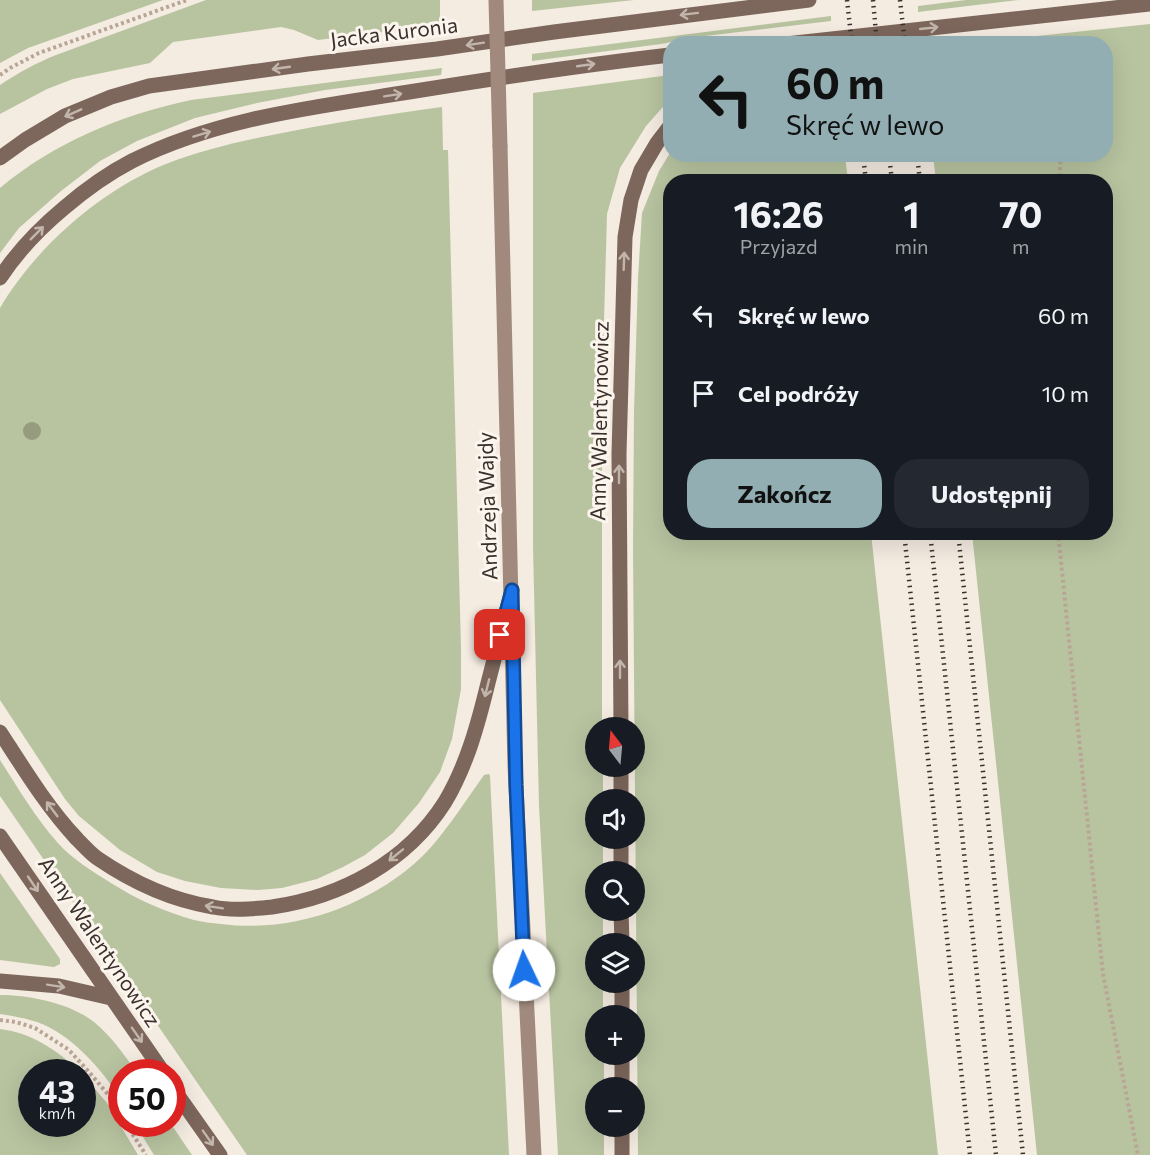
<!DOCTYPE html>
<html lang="pl">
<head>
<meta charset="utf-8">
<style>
	body { margin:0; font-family:Commissioner,sans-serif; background:#242831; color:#f1f3f6; height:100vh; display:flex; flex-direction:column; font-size:22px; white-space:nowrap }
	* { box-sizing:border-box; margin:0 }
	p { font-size:20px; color:#9ea1a6 }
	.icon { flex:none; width:33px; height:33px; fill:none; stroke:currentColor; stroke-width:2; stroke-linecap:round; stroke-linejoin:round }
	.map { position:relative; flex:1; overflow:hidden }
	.drawer { position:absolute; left:663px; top:174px; width:450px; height:366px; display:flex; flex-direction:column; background:#171b24; border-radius:24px; box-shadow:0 6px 24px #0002 }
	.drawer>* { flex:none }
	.top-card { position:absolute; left:663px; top:36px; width:450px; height:126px; border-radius:24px; box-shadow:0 6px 24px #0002; background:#92aeb2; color:#111; overflow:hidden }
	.needle { width:39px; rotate:344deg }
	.controls { position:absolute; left:585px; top:717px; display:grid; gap:12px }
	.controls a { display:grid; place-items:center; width:60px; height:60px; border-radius:50%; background:#171b24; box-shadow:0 6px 24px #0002; font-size:30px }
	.speed { position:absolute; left:18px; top:1059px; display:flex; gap:12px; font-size:30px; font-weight:700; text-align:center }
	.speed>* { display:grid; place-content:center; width:78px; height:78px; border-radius:50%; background:#171b24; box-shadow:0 6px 24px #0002; line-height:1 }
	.speed small { font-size:15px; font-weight:400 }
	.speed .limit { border:9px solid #d22; background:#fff; color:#111 }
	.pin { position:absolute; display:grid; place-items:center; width:51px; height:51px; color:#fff; margin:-26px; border-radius:12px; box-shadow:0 3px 9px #0006 }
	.me { position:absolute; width:66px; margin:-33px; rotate:357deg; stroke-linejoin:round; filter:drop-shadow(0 0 4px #0008) }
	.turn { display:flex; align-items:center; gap:21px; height:126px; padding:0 24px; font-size:27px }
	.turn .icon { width:78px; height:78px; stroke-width:2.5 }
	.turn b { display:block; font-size:42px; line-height:51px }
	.eta { display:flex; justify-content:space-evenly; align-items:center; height:102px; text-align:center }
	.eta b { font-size:36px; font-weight:700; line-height:42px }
	.cta { display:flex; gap:12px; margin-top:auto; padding:12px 24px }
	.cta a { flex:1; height:69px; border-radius:24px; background:#92aeb2; color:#111; font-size:24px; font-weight:700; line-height:69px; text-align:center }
	.cta a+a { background:#242831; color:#f1f3f6 }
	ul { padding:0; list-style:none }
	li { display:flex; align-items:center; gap:18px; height:78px; padding:0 24px }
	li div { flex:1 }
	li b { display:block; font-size:22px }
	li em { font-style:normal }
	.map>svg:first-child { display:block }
	.green { fill:#b8c4a0 }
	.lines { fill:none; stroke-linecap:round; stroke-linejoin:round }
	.path { stroke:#b9a596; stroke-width:4; stroke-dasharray:3 3; stroke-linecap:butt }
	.secondary { stroke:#a18a7d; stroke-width:15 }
	.primary { stroke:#7d675c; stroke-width:15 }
	.rail { stroke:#3b302b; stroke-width:4.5; stroke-dasharray:1.5 4.5; stroke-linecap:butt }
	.secondary-bridge { stroke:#a18a7d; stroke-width:15 }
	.tree { fill:#969b7f }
	.oneway { stroke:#c2b5ac }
	.route-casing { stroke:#114b97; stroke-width:15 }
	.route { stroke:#1a73e8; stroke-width:10 }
	.labels { text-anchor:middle; stroke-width:6; stroke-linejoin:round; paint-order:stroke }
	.street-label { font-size:21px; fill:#3b302b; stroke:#fbf5ee }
</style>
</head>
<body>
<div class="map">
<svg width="1150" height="1155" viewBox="0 0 1150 1155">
	<rect width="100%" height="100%" fill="#f4ebe1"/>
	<g class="green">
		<polygon points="0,0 163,0 28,48 0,63"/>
		<path d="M206,0h234v25l-122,15 -24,-10 -13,-3 -108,15 -23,21 -77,16 -26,10 -47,25v-29c18,-12 36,-22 56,-30z"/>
		<polygon points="532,0 634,0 532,11"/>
		<polygon points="966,0 1019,0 918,12 918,6"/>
		<polygon points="831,16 831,21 697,37 661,44 532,61 532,54"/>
		<polygon points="1150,24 1150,1155 1037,1155 972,533 1106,532 1106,182 936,181 933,155 1106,154 1106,44 970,43"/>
		<path d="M442,68l-1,7 -116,15 -68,13 -62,15 -58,23 -37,20 -39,30 -42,37 -19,25v-65c55,-46 121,-73 191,-88z"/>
		<polygon points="670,75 670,99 646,126 620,168 607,214 602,392 602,727 596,728 596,766 603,767 603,799 596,800 596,838 603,839 603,871 596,872 596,910 603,911 603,943 596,944 596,982 603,983 603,1015 596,1016 596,1054 604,1055 604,1087 596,1088 596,1126 604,1127 604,1155 558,1155 539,806 533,546 533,93"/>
		<path d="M442,107l1,43h5l13,499v40l-9,50 -12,33 -21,31 -26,30 -28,22 -22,12 -26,12 -35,9 -24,2 -37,-2 -36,-7 -28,-9 -37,-22 -41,-34 -14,-17 -65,-99v-392c36,-61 101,-118 166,-144 33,-13 67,-21 101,-28 58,-12 116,-21 175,-29z"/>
		<polygon points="670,153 670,154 845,155 848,181 670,182 670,532 871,533 938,1155 638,1155 633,550 634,412 638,278 642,213 659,171"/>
		<path d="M0,760c18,28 35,57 57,82 15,17 35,29 54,41 25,16 54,29 83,37 8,2 18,3 27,4 68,9 140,-15 193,-60 25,-21 50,-61 70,-89l5,-1 1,2 19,379h-262l-247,-359z"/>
		<polygon points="0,873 60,959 60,964 54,967 0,960"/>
		<path d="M0,995c29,0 70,8 94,27 17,14 30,32 42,50h-14l-1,28c-18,-30 -50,-66 -84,-78 -12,-4 -25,-6 -37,-8z"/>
		<path d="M0,1029c32,4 57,21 80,43h-48v52h50l1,-49 24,28 31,52h-138z"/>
		<polygon points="135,1124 171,1124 192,1155 154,1155"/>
	</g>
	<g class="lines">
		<g class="path">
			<polyline points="0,75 10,68 39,53 187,0"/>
			<polyline points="1059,182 1061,154"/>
			<polyline points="1058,532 1103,974 1138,1155"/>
			<polyline points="0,1020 16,1022 35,1028 69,1050 89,1072 111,1098 122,1116"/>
			<polyline points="126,1124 146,1155"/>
		</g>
		<polyline class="secondary" points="500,146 515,766 534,1155"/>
		<g class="primary">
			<polyline points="786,44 1150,4"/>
			<polyline points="0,158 25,140 65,116 111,97 149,86 308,64 437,49 554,32 809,0"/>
			<path d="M0,278c17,-26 40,-50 64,-70 21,-18 43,-34 68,-47 85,-43 184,-54 277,-69 87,-14 174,-27 261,-37"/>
			<polyline points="621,728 619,454 625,237 631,200 641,170 657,143 670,126"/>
			<path d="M0,732c24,37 47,75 77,107 6,6 13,14 20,19 35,24 73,42 116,49 19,4 39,2 59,0 69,-10 135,-45 173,-105 22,-37 33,-78 43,-119 8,-31 16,-62 24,-93"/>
			<polyline points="621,766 621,800"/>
			<polyline points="0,836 163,1072"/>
			<polyline points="621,838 621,872"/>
			<polyline points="621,910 622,944"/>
			<polyline points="0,981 59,986 111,998"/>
			<polyline points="622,982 622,1016"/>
			<polyline points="622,1054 622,1088"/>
			<polyline points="172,1087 220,1155"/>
			<polyline points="622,1126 622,1155"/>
		</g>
		<g class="rail">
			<polyline points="847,0 852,44"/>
			<polyline points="873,0 877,44"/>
			<polyline points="900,0 905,44"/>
			<polyline points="863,154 866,182"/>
			<polyline points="889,154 892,182"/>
			<polyline points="917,154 920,182"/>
			<polyline points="904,532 970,1155"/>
			<polyline points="930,532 996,1155"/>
			<polyline points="958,532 1023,1155"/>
		</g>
		<polyline class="secondary-bridge" points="496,0 500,146"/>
	</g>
	<circle class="tree" cx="32" cy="431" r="9"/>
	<defs><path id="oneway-shaft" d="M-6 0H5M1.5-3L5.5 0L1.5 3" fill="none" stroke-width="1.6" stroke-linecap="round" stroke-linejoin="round" transform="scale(1.5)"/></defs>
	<g class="oneway">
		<use href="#oneway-shaft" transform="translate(689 14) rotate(173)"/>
		<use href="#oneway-shaft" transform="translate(929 28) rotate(-6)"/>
		<use href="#oneway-shaft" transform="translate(475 44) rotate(171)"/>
		<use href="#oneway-shaft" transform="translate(586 65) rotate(-8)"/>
		<use href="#oneway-shaft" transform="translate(281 68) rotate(172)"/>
		<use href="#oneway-shaft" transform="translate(393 95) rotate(-9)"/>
		<use href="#oneway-shaft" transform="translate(73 113) rotate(156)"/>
		<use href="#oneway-shaft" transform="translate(202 134) rotate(-17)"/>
		<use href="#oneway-shaft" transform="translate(37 233) rotate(-45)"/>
		<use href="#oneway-shaft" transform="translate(624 261) rotate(-88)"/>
		<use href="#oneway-shaft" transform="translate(619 474) rotate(-90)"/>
		<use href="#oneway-shaft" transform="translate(620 669) rotate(-90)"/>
		<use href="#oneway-shaft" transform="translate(487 688) rotate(104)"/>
		<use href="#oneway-shaft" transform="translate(52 809) rotate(-127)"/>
		<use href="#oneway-shaft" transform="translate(396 855) rotate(141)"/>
		<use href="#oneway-shaft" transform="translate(33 884) rotate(56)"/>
		<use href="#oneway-shaft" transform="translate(214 907) rotate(-171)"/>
		<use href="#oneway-shaft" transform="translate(56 986) rotate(9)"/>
		<use href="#oneway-shaft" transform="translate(137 1035) rotate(55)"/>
		<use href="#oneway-shaft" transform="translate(208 1138) rotate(55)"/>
	</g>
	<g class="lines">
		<defs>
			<polyline id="route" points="500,635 512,590 516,785 524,970"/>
		</defs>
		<use href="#route" class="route-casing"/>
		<use href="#route" class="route"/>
	</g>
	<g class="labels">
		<g class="street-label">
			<text transform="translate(394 33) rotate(-7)" y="7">Jacka Kuronia</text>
			<text transform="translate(600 421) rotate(-89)" y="7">Anny Walentynowicz</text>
			<text transform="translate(488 506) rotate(-92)" y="7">Andrzeja Wajdy</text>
			<text transform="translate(99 942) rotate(56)" y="7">Anny Walentynowicz</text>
		</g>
	</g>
</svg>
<div class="controls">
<a><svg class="needle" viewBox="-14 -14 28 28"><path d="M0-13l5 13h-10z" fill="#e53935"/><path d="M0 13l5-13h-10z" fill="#9ea1a6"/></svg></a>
<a><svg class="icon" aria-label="sound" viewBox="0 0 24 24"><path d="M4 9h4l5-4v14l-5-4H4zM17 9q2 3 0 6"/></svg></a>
<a><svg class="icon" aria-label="search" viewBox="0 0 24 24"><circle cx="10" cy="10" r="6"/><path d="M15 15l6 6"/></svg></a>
<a><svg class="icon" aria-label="layers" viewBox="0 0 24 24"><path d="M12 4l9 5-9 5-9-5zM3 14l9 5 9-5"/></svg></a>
<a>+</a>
<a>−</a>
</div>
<div class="speed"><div>43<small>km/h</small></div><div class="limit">50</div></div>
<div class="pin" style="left:500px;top:635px;background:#d93025"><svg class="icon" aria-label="arrive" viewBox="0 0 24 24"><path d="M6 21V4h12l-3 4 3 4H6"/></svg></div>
<svg class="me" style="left:524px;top:970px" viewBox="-20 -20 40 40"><circle r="19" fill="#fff"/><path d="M0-13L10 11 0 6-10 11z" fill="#1a73e8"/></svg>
<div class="top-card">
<div class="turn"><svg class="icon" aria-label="left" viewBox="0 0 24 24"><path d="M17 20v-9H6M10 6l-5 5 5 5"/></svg><div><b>60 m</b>Skręć w lewo</div></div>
</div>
<section class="drawer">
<div class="eta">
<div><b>16:26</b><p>Przyjazd</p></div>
<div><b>1</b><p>min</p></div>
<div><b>70</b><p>m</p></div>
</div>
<ul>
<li><svg class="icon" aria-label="left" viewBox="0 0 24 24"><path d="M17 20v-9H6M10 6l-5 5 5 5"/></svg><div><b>Skręć w lewo</b></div><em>60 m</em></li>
<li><svg class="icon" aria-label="arrive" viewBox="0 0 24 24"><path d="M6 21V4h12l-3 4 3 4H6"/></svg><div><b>Cel podróży</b></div><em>10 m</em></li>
</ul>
<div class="cta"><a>Zakończ</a><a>Udostępnij</a></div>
</section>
</div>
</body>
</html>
